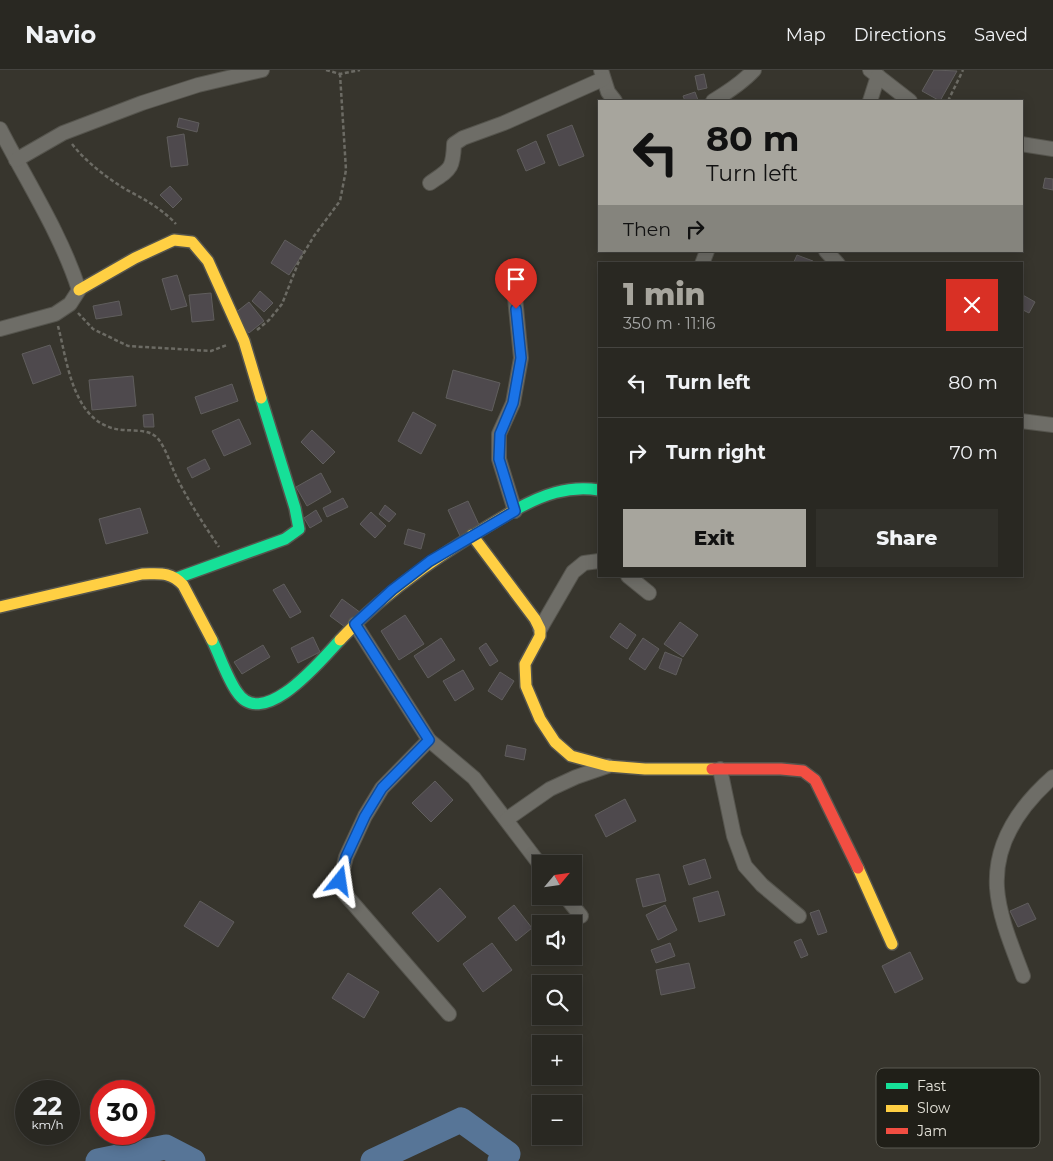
<!DOCTYPE html>
<html lang="en">
<head>
<meta charset="utf-8">
<style>
	body { margin:0; font-family:Montserrat,sans-serif; background:#31302a; color:#f1f3f6; height:100vh; display:flex; flex-direction:column; font-size:19px; white-space:nowrap }
	* { box-sizing:border-box; margin:0 }
	p { font-size:16px; color:#a5a6a5 }
	.icon { flex:none; width:28px; height:28px; fill:none; stroke:currentColor; stroke-width:2; stroke-linecap:round; stroke-linejoin:round }
	.map { position:relative; flex:1; overflow:hidden }
	.side { position:absolute; left:598px; top:192px; width:425px; height:315px; display:flex; flex-direction:column; background:#292822; border-radius:0px; box-shadow:0 2px 12px #0003,0 0 0 1px #454440 }
	.side>* { flex:none }
	.guide { position:absolute; left:598px; top:30px; width:425px; height:152px; border-radius:0px; box-shadow:0 2px 12px #0003,0 0 0 1px #454440; background:#a7a59d; color:#111; overflow:hidden }
	.needle { width:32px; rotate:61deg }
	.fabs { position:absolute; left:532px; top:785px; display:grid; gap:10px }
	.fabs a { display:grid; place-items:center; width:50px; height:50px; border-radius:0px; background:#292822; box-shadow:0 2px 12px #0003,0 0 0 1px #454440; font-size:25px }
	.speed { position:absolute; left:15px; top:1010px; display:flex; gap:10px; font-size:25px; font-weight:700; text-align:center }
	.speed>* { display:grid; place-content:center; width:65px; height:65px; border-radius:50%; background:#292822; box-shadow:0 2px 12px #0003,0 0 0 1px #454440; line-height:1 }
	.speed small { font-size:12px; font-weight:400 }
	.speed .limit { border:8px solid #d22; background:#fff; color:#111 }
	.pin { position:absolute; display:grid; place-items:center; width:42px; height:42px; color:#fff; margin:-51px -21px; border-radius:50% 50% 50% 0; rotate:-45deg; box-shadow:0 0 5px #0007 }
	.pin .icon { rotate:45deg }
	.me { position:absolute; width:55px; margin:-28px; rotate:15deg; stroke-linejoin:round; filter:drop-shadow(0 0 4px #0008) }
	.turn { display:flex; align-items:center; gap:18px; height:105px; padding:0 25px; font-size:22px }
	.turn .icon { width:65px; height:65px; stroke-width:2.5 }
	.turn b { display:block; font-size:35px; line-height:42px }
	.then { display:flex; align-items:center; height:48px; padding:0 25px; background:#0003; gap:10px; font-size:19px }
	.round { display:grid; place-items:center; flex:none; width:52px; height:52px; border-radius:0px; background:#31302a }
	.headline { display:flex; align-items:center; justify-content:space-between; height:85px; padding:0 25px }
	h1 { font-size:30px; font-weight:800; line-height:38px; color:#a7a59d }
	.button { display:flex; gap:10px; margin-top:auto; padding:10px 25px }
	.button a { flex:1; height:58px; border-radius:0px; background:#a7a59d; color:#111; font-size:20px; font-weight:800; line-height:58px; text-align:center }
	.button a+a { background:#31302a; color:#f1f3f6 }
	ul { padding:0; list-style:none }
	li { display:flex; align-items:center; gap:15px; height:70px; padding:0 25px; border-top:1px solid #454440 }
	li div { flex:1 }
	li b { display:block; font-size:19px }
	li em { font-style:normal }
	header { display:flex; align-items:center; gap:30px; box-sizing:border-box; height:70px; padding:0 25px; background:#292822; border-bottom:1px solid #454440 }
	header strong { font-size:24px }
	nav { display:flex; gap:28px; margin-inline-start:auto; font-size:18px }
	.map>svg:first-child { display:block }
	.lines { fill:none; stroke-linecap:round; stroke-linejoin:round }
	.river { stroke:#577597; stroke-width:25 }
	.building { fill:#4e494d; stroke:#605e5d }
	.street-casing { stroke:#55544d; stroke-width:16 }
	.fast-casing { stroke:#55544d; stroke-width:14 }
	.slow-casing { stroke:#55544d; stroke-width:14 }
	.jam-casing { stroke:#55544d; stroke-width:14 }
	.path { stroke:#6c6b64; stroke-width:2.5; stroke-dasharray:4 2.5; stroke-linecap:butt }
	.street { stroke:#6e6d67; stroke-width:14 }
	.fast { stroke:#16e098; stroke-width:11 }
	.slow { stroke:#ffcf43; stroke-width:11 }
	.jam { stroke:#f24e42; stroke-width:11 }
	.route-casing { stroke:#114b97; stroke-width:12 }
	.route { stroke:#1a73e8; stroke-width:9 }
	.key { fill:#201f18; stroke:#5b5a52; stroke-width:1 }
	.key-label { font-size:14px; fill:#e4e2d9 }
</style>
</head>
<body>
<header>
<strong>Navio</strong>
<nav><a>Map</a><a>Directions</a><a>Saved</a></nav>
</header>
<div class="map">
<svg width="1053" height="1091" viewBox="0 0 1053 1091">
	<rect width="100%" height="100%" fill="#37352d"/>
	<g class="lines">
		<g class="river">
			<polyline points="98,1091 166,1077 193,1091"/>
			<polyline points="373,1091 461,1050 508,1084 500,1091"/>
		</g>
	</g>
	<g class="building">
		<polygon points="934,0 957,1 940,31 922,21"/>
		<polygon points="704,4 707,18 698,20 695,6"/>
		<polygon points="695,22 698,30 685,31 683,26"/>
		<polygon points="179,48 199,53 197,62 177,57"/>
		<polygon points="572,55 584,86 559,96 547,65"/>
		<polygon points="184,64 188,95 171,97 167,67"/>
		<polygon points="536,71 545,93 526,101 517,80"/>
		<polygon points="1045,108 1053,109 1053,120 1043,118"/>
		<polygon points="170,116 182,129 173,138 160,125"/>
		<polygon points="285,170 304,182 289,205 271,193"/>
		<polygon points="797,185 813,191 812,194 793,194"/>
		<polygon points="177,205 187,236 171,240 162,209"/>
		<polygon points="260,221 273,233 264,242 252,231"/>
		<polygon points="211,223 214,250 192,252 189,225"/>
		<polygon points="1021,224 1035,232 1029,243 1021,239"/>
		<polygon points="119,231 122,245 96,249 93,236"/>
		<polygon points="249,232 264,251 249,263 234,244"/>
		<polygon points="50,275 61,304 33,314 22,284"/>
		<polygon points="453,300 500,313 492,341 446,328"/>
		<polygon points="133,306 136,336 92,340 89,310"/>
		<polygon points="232,314 238,331 201,344 195,327"/>
		<polygon points="413,342 436,355 421,384 398,371"/>
		<polygon points="153,344 154,357 144,357 143,345"/>
		<polygon points="239,349 251,374 224,386 212,361"/>
		<polygon points="312,360 335,382 323,394 301,372"/>
		<polygon points="205,389 210,399 192,408 187,398"/>
		<polygon points="321,403 331,422 307,436 296,417"/>
		<polygon points="343,428 348,437 327,447 323,438"/>
		<polygon points="468,431 480,457 460,466 448,440"/>
		<polygon points="385,435 396,444 389,452 379,444"/>
		<polygon points="140,438 148,463 106,474 99,449"/>
		<polygon points="316,440 322,451 310,458 304,448"/>
		<polygon points="371,442 386,456 375,468 360,454"/>
		<polygon points="408,459 425,464 421,479 404,474"/>
		<polygon points="284,514 301,542 290,548 273,520"/>
		<polygon points="342,529 361,543 349,560 330,546"/>
		<polygon points="405,545 424,574 399,590 381,561"/>
		<polygon points="680,552 698,565 683,587 664,574"/>
		<polygon points="620,553 636,565 627,579 610,567"/>
		<polygon points="313,567 320,582 298,593 291,578"/>
		<polygon points="441,568 455,590 428,608 414,586"/>
		<polygon points="643,568 659,579 645,600 629,589"/>
		<polygon points="486,573 498,591 490,596 479,578"/>
		<polygon points="263,575 270,587 242,604 234,592"/>
		<polygon points="665,582 682,589 676,605 659,598"/>
		<polygon points="463,600 474,619 455,631 443,611"/>
		<polygon points="500,602 514,611 502,630 488,621"/>
		<polygon points="507,675 526,679 524,690 505,686"/>
		<polygon points="435,711 453,730 431,752 412,733"/>
		<polygon points="625,729 636,751 606,767 595,745"/>
		<polygon points="705,789 711,808 689,815 683,796"/>
		<polygon points="659,804 666,831 643,837 636,809"/>
		<polygon points="440,818 466,847 438,872 412,843"/>
		<polygon points="718,821 725,845 699,852 693,828"/>
		<polygon points="200,831 234,852 218,877 184,856"/>
		<polygon points="1028,833 1036,849 1018,857 1010,841"/>
		<polygon points="514,835 532,858 516,871 498,848"/>
		<polygon points="665,835 677,860 658,870 646,845"/>
		<polygon points="819,840 827,862 818,865 810,843"/>
		<polygon points="801,869 808,885 801,888 794,872"/>
		<polygon points="492,873 512,900 483,922 463,894"/>
		<polygon points="670,873 675,886 656,893 651,880"/>
		<polygon points="910,882 923,909 895,923 882,896"/>
		<polygon points="689,893 695,918 661,925 656,900"/>
		<polygon points="348,903 379,922 364,948 332,928"/>
	</g>
	<g class="lines">
		<defs>
			<g id="street">
				<polyline points="601,0 608,22 615,31"/>
				<polyline points="870,0 910,31"/>
				<path d="M713,31c15,-9 29,-18 41,-31"/>
				<polyline points="870,31 878,6"/>
				<path d="M0,59c27,53 61,105 79,161l-9,14 -15,10 -55,15"/>
				<polyline points="1021,74 1053,79"/>
				<polyline points="16,90 63,63 142,33 198,15 262,0"/>
				<path d="M430,113c20,-14 23,-13 24,-39l9,-6 41,-15 99,-44"/>
				<polyline points="826,181 838,194"/>
				<polyline points="702,194 707,181"/>
				<polyline points="513,207 521,288 513,333 499,364 499,389 515,441"/>
				<polyline points="1021,351 1053,355"/>
				<polyline points="628,506 649,523"/>
				<polyline points="355,554 429,670 474,708 541,796"/>
				<polyline points="540,559 573,502 584,493 599,491"/>
				<polyline points="429,670 382,718 365,746 346,787 340,811 344,823 449,944"/>
				<polyline points="720,699 734,766 745,796 762,815 799,846"/>
				<polyline points="507,749 550,719 576,707 608,696"/>
				<polyline points="565,826 581,846"/>
				<path d="M1023,906c-10,-27 -24,-59 -26,-88 -3,-46 23,-82 56,-111"/>
			</g>
			<g id="fast">
				<path d="M515,440c27,-15 53,-25 84,-20"/>
				<polyline points="177,508 285,469 299,459 295,438 261,328"/>
				<path d="M212,570c8,16 15,38 25,52 26,40 85,-33 103,-52"/>
			</g>
			<g id="slow">
				<polyline points="79,220 135,188 174,170 192,172 208,191 244,271 261,328"/>
				<polyline points="472,465 535,549 540,559 540,566 525,594 526,616 540,649 555,672 571,686 608,696 645,699 712,699"/>
				<path d="M0,537l142,-33c17,0 28,-3 41,11l29,55"/>
				<path d="M340,570c50,-54 112,-93 175,-130"/>
				<polyline points="858,798 892,874"/>
			</g>
			<polyline id="jam" points="712,699 781,699 803,701 815,710 858,798"/>
		</defs>
		<use href="#street" class="street-casing"/>
		<use href="#fast" class="fast-casing"/>
		<use href="#slow" class="slow-casing"/>
		<use href="#jam" class="jam-casing"/>
		<g class="path">
			<polyline points="326,0 340,4 360,0"/>
			<polyline points="948,31 963,0"/>
			<path d="M72,74c14,18 34,33 53,45 19,10 36,19 51,35"/>
			<polyline points="78,243 93,259 128,276 211,281 227,275"/>
			<path d="M58,256c10,38 15,101 66,104 12,1 27,-1 35,10 8,11 12,26 18,38 12,24 27,47 42,69"/>
			<polyline points="257,260 269,250 282,234 299,191 314,166 340,131 346,100 340,4"/>
		</g>
		<use href="#street" class="street"/>
		<use href="#fast" class="fast"/>
		<use href="#slow" class="slow"/>
		<use href="#jam" class="jam"/>
	</g>
	<g class="lines">
		<defs>
			<polyline id="route" points="340,811 346,787 365,746 382,718 429,670 355,554 392,520 430,491 515,441 499,389 500,364 513,333 521,288 516,239"/>
		</defs>
		<use href="#route" class="route-casing"/>
		<use href="#route" class="route"/>
	</g>
	<rect x="876" y="998" width="164" height="80" rx="8" class="key"/>
	<rect x="886" y="1013" width="22" height="6" fill="#16e098"/>
	<rect x="886" y="1035" width="22" height="7" fill="#ffcf43"/>
	<rect x="886" y="1058" width="22" height="6" fill="#f24e42"/>
	<g class="key-label">
		<text x="917" y="1021">Fast</text>
		<text x="917" y="1043">Slow</text>
		<text x="917" y="1066">Jam</text>
	</g>
</svg>
<div class="fabs">
<a><svg class="needle" viewBox="-14 -14 28 28"><path d="M0-13l5 13h-10z" fill="#e53935"/><path d="M0 13l5-13h-10z" fill="#a5a6a5"/></svg></a>
<a><svg class="icon" aria-label="sound" viewBox="0 0 24 24"><path d="M4 9h4l5-4v14l-5-4H4zM17 9q2 3 0 6"/></svg></a>
<a><svg class="icon" aria-label="search" viewBox="0 0 24 24"><circle cx="10" cy="10" r="6"/><path d="M15 15l6 6"/></svg></a>
<a>+</a>
<a>−</a>
</div>
<div class="speed"><div>22<small>km/h</small></div><div class="limit">30</div></div>
<div class="pin" style="left:516px;top:239px;background:#d93025"><svg class="icon" aria-label="arrive" viewBox="0 0 24 24"><path d="M6 21V4h12l-3 4 3 4H6"/></svg></div>
<svg class="me" style="left:340px;top:811px" viewBox="-20 -20 40 40"><path d="M0-17L14 15 0 8-14 15z" fill="#1a73e8" stroke="#fff" stroke-width="4"/></svg>
<div class="guide">
<div class="turn"><svg class="icon" aria-label="left" viewBox="0 0 24 24"><path d="M17 20v-9H6M10 6l-5 5 5 5"/></svg><div><b>80 m</b>Turn left</div></div>
<div class="then">Then<svg class="icon" aria-label="right" viewBox="0 0 24 24"><path d="M7 20v-9h11M14 6l5 5-5 5"/></svg></div>
</div>
<section class="side">
<div class="headline"><div><h1>1 min</h1><p>350 m · 11:16</p></div><a class="round" style="background:#d93025;color:#fff"><svg class="icon" aria-label="close" viewBox="0 0 24 24"><path d="M6 6l12 12M18 6L6 18"/></svg></a></div>
<ul>
<li><svg class="icon" aria-label="left" viewBox="0 0 24 24"><path d="M17 20v-9H6M10 6l-5 5 5 5"/></svg><div><b>Turn left</b></div><em>80 m</em></li>
<li><svg class="icon" aria-label="right" viewBox="0 0 24 24"><path d="M7 20v-9h11M14 6l5 5-5 5"/></svg><div><b>Turn right</b></div><em>70 m</em></li>
</ul>
<div class="button"><a>Exit</a><a>Share</a></div>
</section>
</div>
</body>
</html>
